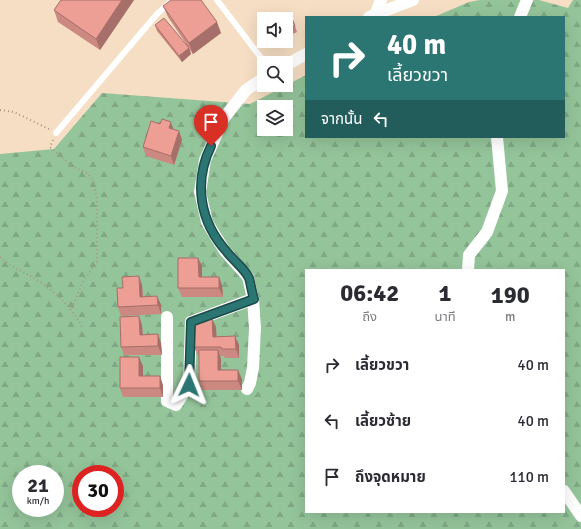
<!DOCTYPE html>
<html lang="th">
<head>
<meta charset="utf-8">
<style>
	body { margin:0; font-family:Signika,"Noto Sans Thai",sans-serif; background:#f2f2f3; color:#2b2b33; height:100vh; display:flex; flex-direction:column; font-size:15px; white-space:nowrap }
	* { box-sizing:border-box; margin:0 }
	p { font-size:13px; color:#7c7c81 }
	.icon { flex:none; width:22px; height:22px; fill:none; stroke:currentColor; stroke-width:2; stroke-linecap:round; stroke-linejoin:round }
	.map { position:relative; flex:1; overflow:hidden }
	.side { position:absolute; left:305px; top:269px; width:260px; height:244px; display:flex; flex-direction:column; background:#fff; border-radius:0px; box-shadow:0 4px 16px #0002 }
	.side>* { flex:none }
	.hud { position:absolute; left:305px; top:16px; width:260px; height:122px; border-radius:0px; box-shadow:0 4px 16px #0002; background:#2b7572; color:#fff; overflow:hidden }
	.tools { position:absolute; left:257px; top:12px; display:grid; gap:8px }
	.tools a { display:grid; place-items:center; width:36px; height:36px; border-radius:0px; background:#fff; box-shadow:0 4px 16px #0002; font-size:20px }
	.speed { position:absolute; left:12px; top:465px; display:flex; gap:8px; font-size:20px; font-weight:700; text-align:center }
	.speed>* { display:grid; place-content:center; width:52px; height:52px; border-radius:50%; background:#fff; box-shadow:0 4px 16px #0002; line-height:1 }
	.speed small { font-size:10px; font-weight:400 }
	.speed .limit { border:6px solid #d22; background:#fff; color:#111 }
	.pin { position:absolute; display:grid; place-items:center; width:34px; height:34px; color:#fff; margin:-41px -17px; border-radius:50% 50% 50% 0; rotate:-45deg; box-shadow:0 0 4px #0007 }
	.pin .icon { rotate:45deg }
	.me { position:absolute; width:44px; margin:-22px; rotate:2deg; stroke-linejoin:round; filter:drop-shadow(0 0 3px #0008) }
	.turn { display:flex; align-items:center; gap:14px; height:84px; padding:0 16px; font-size:18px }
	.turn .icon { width:52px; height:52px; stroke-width:2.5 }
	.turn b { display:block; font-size:28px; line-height:34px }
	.then { display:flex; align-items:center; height:38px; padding:0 16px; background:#0003; gap:8px; font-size:15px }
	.eta { display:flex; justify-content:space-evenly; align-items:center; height:68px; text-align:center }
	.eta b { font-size:24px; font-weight:800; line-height:28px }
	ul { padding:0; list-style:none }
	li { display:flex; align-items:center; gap:12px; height:56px; padding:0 16px }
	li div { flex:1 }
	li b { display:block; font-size:15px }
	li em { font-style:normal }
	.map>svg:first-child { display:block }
	.forest { fill:url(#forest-firs); fill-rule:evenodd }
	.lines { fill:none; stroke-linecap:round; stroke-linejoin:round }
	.path { stroke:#a89682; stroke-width:2; stroke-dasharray:1 3; stroke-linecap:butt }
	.service { stroke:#fff; stroke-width:6 }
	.minor { stroke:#fff; stroke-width:12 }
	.wall { fill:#cc8981 }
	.shaded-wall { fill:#a66f69 }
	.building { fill:#ed9f96; stroke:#a66f69 }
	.route-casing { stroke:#1c4c4a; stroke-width:10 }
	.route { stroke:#2b7572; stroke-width:7 }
</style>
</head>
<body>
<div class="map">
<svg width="581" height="529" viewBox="0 0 581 529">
	<defs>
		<pattern id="forest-firs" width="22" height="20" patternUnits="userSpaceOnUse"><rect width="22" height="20" fill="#94c49a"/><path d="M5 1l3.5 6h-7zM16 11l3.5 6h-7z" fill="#80a884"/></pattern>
	</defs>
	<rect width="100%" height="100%" fill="#f5dec3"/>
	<path class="forest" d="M480,0h59l29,8 5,-8h8v529h-581v-375l54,-5 48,-56 148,11 56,-29v62h258v-120h-130l35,-15zM264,107h22v22h-22zM306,270h258v242h-258zM21,474h34v34h-34zM81,474h34v34h-34z"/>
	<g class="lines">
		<g class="path">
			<polyline points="0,110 14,112 49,129"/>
			<polyline points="53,140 50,147 72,166 87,173 93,181 97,199 97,261 83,282 72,308"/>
			<path d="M0,257c14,13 26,15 40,25 19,13 30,24 42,45"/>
		</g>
		<g class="service">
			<polyline points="217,0 265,63"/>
			<polyline points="56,133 157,14 173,0"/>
		</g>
		<g class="minor">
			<polyline points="376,13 381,0"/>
			<polyline points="369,17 413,0"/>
			<polyline points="520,17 527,0"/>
			<polyline points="286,65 306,54"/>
			<polyline points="468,270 469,255 487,232 502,191 497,137"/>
			<polyline points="167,317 167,401 176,405 189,385 191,322 253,299"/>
			<polyline points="247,389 250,383 253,368 255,328 253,299 248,277 225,251 216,237 207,222 200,192 205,160 224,118 246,90 264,78"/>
			<polyline points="564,491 581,516"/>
		</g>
	</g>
	<g class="wall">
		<polygon points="61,0 134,0 100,50 58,22 54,10"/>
		<polygon points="163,6 221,33 193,54 189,49 191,54 182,62 157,31 155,25 187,45 168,17"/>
		<polygon points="286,19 295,26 297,32 286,37"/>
		<polygon points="173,130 179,131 182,140 174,165 146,156 143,147"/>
		<polygon points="198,258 202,266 202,277 219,277 222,285 223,297 182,297 178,288"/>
		<polygon points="142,285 143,297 161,305 161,314 121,316 118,307 123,288"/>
		<polygon points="139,316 142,325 143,335 158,334 161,343 162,355 124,355 121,347"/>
		<polygon points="216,327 216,337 235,336 239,345 239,358 225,358 224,356 220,356 221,359 221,370 242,379 242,390 202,390 199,381 199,356 198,356 194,347"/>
		<polygon points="143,366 143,376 163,385 163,397 123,397 120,388"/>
	</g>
	<g class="shaded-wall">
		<polygon points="122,0 134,0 100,50 96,39"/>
		<polygon points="217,22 221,33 193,54 189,43"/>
		<polygon points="189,48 191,54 182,62 179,56"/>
		<polygon points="171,122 174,131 169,128"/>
		<polygon points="179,131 182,140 174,165 171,156"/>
		<polygon points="198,258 202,266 202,286 199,277"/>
		<polygon points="139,276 142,285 143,306 140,297"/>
		<polygon points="219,277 222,285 223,297 219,288"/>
		<polygon points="157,296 161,305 161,314 158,305"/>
		<polygon points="139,316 142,325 143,344 140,335"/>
		<polygon points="212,318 216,327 217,346 213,337"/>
		<polygon points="158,334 161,343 162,355 158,346"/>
		<polygon points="235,336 239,345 239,358 236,349"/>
		<polygon points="218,350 221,359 221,379 218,370"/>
		<polygon points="139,357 143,366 143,385 139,376"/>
		<polygon points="238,370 242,379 242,390 238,381"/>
		<polygon points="160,376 163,385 163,397 160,388"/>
	</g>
	<g class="building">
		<polygon points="61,0 122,0 96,39 54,10"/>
		<polygon points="171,0 201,0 217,22 189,43 163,6"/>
		<polygon points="290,13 295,26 286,30 286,19 275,19"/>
		<polygon points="164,18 189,48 179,56 155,25"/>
		<polygon points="162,119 171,122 169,128 179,131 171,156 143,147 151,121 160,124"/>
		<polygon points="178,258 198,258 199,277 219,277 219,288 178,288"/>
		<polygon points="139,276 140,297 157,296 158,305 118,307 117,288 123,288 122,277"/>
		<polygon points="139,316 140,335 158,334 158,346 121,347 120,317"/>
		<polygon points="212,318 213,337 235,336 236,349 222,349 221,347 194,347 193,319"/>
		<polygon points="199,350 218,350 218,370 238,370 238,381 199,381"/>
		<polygon points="120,357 139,357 139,376 160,376 160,388 120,388"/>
	</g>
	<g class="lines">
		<defs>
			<path id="route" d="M189,385l2,-63 63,-23c-2,-6 -3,-14 -5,-21 -4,-9 -16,-18 -22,-26 -27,-30 -34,-69 -16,-106"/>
		</defs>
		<use href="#route" class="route-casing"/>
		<use href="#route" class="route"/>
	</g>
</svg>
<div class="tools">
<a><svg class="icon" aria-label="sound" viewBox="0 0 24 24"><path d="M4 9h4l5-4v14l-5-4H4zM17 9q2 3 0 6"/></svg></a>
<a><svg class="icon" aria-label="search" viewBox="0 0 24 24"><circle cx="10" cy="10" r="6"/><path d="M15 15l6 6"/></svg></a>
<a><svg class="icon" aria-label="layers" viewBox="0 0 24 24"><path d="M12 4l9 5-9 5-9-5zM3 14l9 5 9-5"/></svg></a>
</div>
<div class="speed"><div>21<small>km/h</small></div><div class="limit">30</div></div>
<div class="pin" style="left:211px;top:146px;background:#d93025"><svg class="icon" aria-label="arrive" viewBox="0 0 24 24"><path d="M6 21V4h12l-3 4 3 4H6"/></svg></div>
<svg class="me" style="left:189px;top:385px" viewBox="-20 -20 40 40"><path d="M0-17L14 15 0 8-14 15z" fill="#2b7572" stroke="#fff" stroke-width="4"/></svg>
<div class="hud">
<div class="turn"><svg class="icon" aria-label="right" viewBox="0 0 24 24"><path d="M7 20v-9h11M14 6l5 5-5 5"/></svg><div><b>40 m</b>เลี้ยวขวา</div></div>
<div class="then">จากนั้น<svg class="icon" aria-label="left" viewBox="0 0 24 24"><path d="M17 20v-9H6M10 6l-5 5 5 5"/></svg></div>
</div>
<section class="side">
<div class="eta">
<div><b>06:42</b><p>ถึง</p></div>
<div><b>1</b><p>นาที</p></div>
<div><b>190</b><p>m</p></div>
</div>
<ul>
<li><svg class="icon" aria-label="right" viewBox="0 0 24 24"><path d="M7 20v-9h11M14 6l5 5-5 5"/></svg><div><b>เลี้ยวขวา</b></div><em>40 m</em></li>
<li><svg class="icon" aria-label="left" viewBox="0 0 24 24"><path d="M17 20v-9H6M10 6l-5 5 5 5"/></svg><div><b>เลี้ยวซ้าย</b></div><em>40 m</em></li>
<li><svg class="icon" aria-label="arrive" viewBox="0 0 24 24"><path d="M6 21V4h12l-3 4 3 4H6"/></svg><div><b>ถึงจุดหมาย</b></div><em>110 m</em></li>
</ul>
</section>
</div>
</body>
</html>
